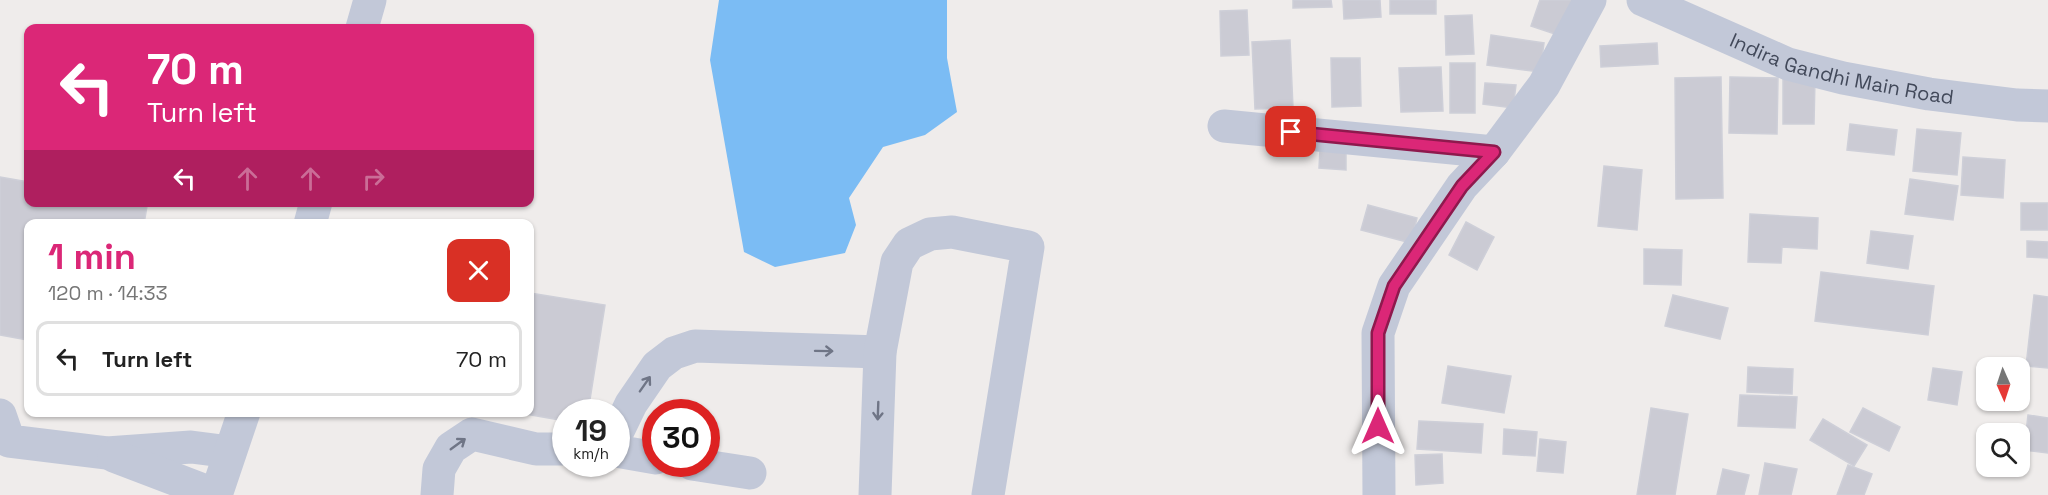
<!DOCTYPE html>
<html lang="en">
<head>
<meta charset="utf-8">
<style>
	body { margin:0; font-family:"Space Grotesk",sans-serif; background:#f6f6f6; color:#222; height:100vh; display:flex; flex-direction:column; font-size:22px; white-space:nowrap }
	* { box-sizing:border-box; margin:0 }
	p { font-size:20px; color:#767676 }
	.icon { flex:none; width:33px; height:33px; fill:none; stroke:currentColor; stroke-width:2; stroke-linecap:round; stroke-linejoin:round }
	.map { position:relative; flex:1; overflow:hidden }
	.drawer { position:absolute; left:24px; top:219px; width:510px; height:198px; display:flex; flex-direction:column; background:#fff; border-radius:12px; box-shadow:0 2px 4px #0004 }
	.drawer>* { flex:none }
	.guide { position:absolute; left:24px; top:24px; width:510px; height:183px; border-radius:12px; box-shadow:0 2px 4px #0004; background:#db2777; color:#fff; overflow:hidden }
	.needle { width:39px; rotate:177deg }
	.fabs { position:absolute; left:1976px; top:357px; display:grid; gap:12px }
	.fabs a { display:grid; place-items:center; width:54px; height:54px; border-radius:12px; background:#fff; box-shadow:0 2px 4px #0004; font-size:30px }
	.speed { position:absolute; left:552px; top:399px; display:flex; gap:12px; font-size:30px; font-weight:700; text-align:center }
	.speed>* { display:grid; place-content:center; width:78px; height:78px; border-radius:50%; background:#fff; box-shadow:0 2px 4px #0004; line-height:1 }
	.speed small { font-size:15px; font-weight:400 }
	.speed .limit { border:9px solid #d22; background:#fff; color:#111 }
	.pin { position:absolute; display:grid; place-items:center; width:51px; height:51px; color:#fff; margin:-26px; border-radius:12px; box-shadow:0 3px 9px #0006 }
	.me { position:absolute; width:66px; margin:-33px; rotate:0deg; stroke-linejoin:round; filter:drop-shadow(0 0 4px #0008) }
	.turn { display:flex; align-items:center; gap:21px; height:126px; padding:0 24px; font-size:27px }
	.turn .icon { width:78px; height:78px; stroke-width:2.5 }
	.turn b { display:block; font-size:42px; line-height:51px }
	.lanes { display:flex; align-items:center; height:57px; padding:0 24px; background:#0003; justify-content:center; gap:30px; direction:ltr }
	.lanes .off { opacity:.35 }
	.round { display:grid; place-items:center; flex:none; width:63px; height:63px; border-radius:12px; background:#f6f6f6 }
	.head { display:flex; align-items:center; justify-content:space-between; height:102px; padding:0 24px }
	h1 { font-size:36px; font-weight:600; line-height:45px; color:#db2777 }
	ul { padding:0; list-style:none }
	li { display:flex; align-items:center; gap:18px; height:75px; margin:0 12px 9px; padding:0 12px; border:3px solid #e0e0e0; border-radius:12px }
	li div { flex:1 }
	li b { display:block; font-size:22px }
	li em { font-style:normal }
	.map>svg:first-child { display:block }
	.water { fill:#7bbcf4 }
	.building { fill:#cbcbd4; stroke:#cecfd8; stroke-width:1.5 }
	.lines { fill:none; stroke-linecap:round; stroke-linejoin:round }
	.minor { stroke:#c2c8d8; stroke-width:33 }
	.oneway { stroke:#6f7586 }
	.route-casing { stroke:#8e194d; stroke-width:15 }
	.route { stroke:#db2777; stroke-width:10 }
	.labels { text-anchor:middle; stroke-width:4.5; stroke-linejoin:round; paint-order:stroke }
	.street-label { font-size:20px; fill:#42495a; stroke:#fff }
</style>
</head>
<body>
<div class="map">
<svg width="2048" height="495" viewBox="0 0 2048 495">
	<rect width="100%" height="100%" fill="#efeceb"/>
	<polygon class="water" points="719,0 947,0 947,58 957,112 925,135 883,147 849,198 856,225 845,253 775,267 744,252 710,60"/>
	<g class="building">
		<polygon points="1293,0 1331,0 1332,7 1293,8"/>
		<polygon points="1343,0 1380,0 1381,17 1344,19"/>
		<rect x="1390" y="0" width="46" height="14"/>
		<polygon points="1540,0 1573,0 1561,36 1531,26"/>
		<polygon points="1247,10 1249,55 1221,56 1220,11"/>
		<polygon points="1472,15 1474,54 1446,55 1445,16"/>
		<polygon points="1491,35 1544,43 1540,72 1487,65"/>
		<polygon points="1290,40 1293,108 1255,109 1252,42"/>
		<polygon points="1657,43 1658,64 1601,67 1600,46"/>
		<polygon points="1331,58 1360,58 1361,106 1332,107"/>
		<rect x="1450" y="63" width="25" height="50"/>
		<polygon points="1441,67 1443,111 1401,112 1399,68"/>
		<polygon points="1721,77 1723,198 1676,199 1675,78"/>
		<polygon points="1730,77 1778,78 1777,134 1729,133"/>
		<polygon points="1783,78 1815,79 1814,124 1783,124"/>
		<polygon points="1485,83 1516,85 1513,108 1483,104"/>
		<polygon points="1850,124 1897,130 1894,155 1847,150"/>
		<polygon points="1917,129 1961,133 1957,175 1913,171"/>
		<polygon points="1320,149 1346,151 1346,170 1319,168"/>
		<polygon points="1963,157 2005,160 2003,198 1961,195"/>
		<polygon points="1604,166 1642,170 1637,230 1598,226"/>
		<polygon points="0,177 28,182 28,202 130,202 147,206 144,224 28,224 28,340 0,335"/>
		<polygon points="1910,179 1958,186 1953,220 1905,214"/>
		<rect x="2021" y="203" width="27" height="27"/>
		<polygon points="1368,205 1417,218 1411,243 1361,230"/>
		<polygon points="1750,214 1818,218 1817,249 1782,247 1781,263 1748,262"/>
		<polygon points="1466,222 1494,237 1477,270 1449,255"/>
		<polygon points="1871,231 1913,236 1908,269 1867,263"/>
		<polygon points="2027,241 2048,242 2048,258 2027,257"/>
		<polygon points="1644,249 1682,250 1681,285 1644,284"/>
		<polygon points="1821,272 1934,286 1928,335 1815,321"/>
		<polygon points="530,293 605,305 588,412 566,412 566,421 514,412 530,412"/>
		<polygon points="1673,295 1728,308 1720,339 1665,326"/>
		<polygon points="2034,295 2048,297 2048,368 2026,366"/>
		<polygon points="1448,366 1511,376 1504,413 1442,403"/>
		<polygon points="1748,367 1793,369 1792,394 1747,392"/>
		<polygon points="1933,368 1962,372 1957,405 1928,400"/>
		<polygon points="1740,395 1797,397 1795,428 1738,426"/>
		<polygon points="1651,408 1688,414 1675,495 1637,495"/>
		<polygon points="1863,408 1900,427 1889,451 1850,432"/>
		<polygon points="2028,415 2048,418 2048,453 2024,450"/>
		<polygon points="1823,419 1867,445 1854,466 1810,440"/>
		<polygon points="1419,421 1483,424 1481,453 1417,449"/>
		<polygon points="1504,429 1537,432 1535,456 1503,454"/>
		<polygon points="1540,439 1566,442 1563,473 1537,471"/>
		<polygon points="1442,454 1443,483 1416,485 1415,455"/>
		<polygon points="1765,463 1797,469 1791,495 1759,495"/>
		<polygon points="1848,465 1872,474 1864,495 1837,495"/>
		<polygon points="1723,469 1749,475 1744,495 1717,495"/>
	</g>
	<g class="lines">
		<g class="minor">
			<path id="s1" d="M1643,0l145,64 55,14 86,16 88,11 31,1"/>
			<polyline points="362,28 370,0"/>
			<polyline points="1224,126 1494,152"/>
			<polyline points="310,224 316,202"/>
			<polyline points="0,415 9,441 107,453 191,447 230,452"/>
			<polyline points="616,435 631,404 657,366 674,353 695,346 880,352"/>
			<polyline points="616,451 656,458"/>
			<polyline points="114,456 216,495 244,412"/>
			<polyline points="692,464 750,473"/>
			<polyline points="437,495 439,469 451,448 472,434 536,449 566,449"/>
			<polyline points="875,495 880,352 897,262 909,244 930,234 952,232 1028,247 988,495"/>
			<polyline points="1379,495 1378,333 1394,286 1462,186 1494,152 1544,85 1590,0"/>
		</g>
	</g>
	<defs><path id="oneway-shaft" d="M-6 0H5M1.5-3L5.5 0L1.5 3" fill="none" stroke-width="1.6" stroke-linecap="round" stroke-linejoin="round" transform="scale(1.5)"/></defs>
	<g class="oneway">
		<use href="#oneway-shaft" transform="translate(824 351) rotate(1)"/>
		<use href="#oneway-shaft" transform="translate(645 384) rotate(-55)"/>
		<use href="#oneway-shaft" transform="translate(878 411) rotate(92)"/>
		<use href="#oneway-shaft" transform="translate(458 444) rotate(-36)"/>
	</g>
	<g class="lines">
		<defs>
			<polyline id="route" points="1291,132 1494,152 1462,186 1394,286 1378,333 1378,426"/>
		</defs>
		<use href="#route" class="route-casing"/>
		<use href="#route" class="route"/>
	</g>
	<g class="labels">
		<g class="street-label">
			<text dy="7" stroke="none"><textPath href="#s1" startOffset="212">Indira Gandhi Main Road</textPath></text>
		</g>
	</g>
</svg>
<div class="fabs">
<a><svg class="needle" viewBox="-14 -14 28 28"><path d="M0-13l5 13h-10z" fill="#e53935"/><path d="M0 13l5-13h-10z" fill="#767676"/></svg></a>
<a><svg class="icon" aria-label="search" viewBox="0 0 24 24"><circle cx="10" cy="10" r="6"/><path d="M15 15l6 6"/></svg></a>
</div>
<div class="speed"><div>19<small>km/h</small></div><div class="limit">30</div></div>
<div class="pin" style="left:1291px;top:132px;background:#d93025"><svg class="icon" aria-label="arrive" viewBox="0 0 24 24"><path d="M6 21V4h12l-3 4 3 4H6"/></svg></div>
<svg class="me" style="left:1378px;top:426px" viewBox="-20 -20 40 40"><path d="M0-17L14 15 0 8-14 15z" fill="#db2777" stroke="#fff" stroke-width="4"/></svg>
<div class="guide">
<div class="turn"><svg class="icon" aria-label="left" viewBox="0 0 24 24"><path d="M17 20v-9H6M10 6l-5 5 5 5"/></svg><div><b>70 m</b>Turn left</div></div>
<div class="lanes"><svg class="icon" aria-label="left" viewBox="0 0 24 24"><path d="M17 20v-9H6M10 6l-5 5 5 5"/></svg><svg class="icon off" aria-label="ahead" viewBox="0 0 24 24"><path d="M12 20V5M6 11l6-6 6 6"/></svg><svg class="icon off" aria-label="ahead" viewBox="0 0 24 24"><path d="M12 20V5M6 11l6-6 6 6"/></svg><svg class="icon off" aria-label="right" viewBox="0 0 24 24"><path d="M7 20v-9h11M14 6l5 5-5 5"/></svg></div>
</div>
<section class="drawer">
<div class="head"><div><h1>1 min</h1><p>120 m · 14:33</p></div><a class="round" style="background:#d93025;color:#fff"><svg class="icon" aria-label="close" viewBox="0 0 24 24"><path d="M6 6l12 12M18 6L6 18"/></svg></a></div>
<ul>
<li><svg class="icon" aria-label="left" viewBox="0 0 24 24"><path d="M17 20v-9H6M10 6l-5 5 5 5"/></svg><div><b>Turn left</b></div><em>70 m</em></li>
</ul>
</section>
</div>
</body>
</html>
